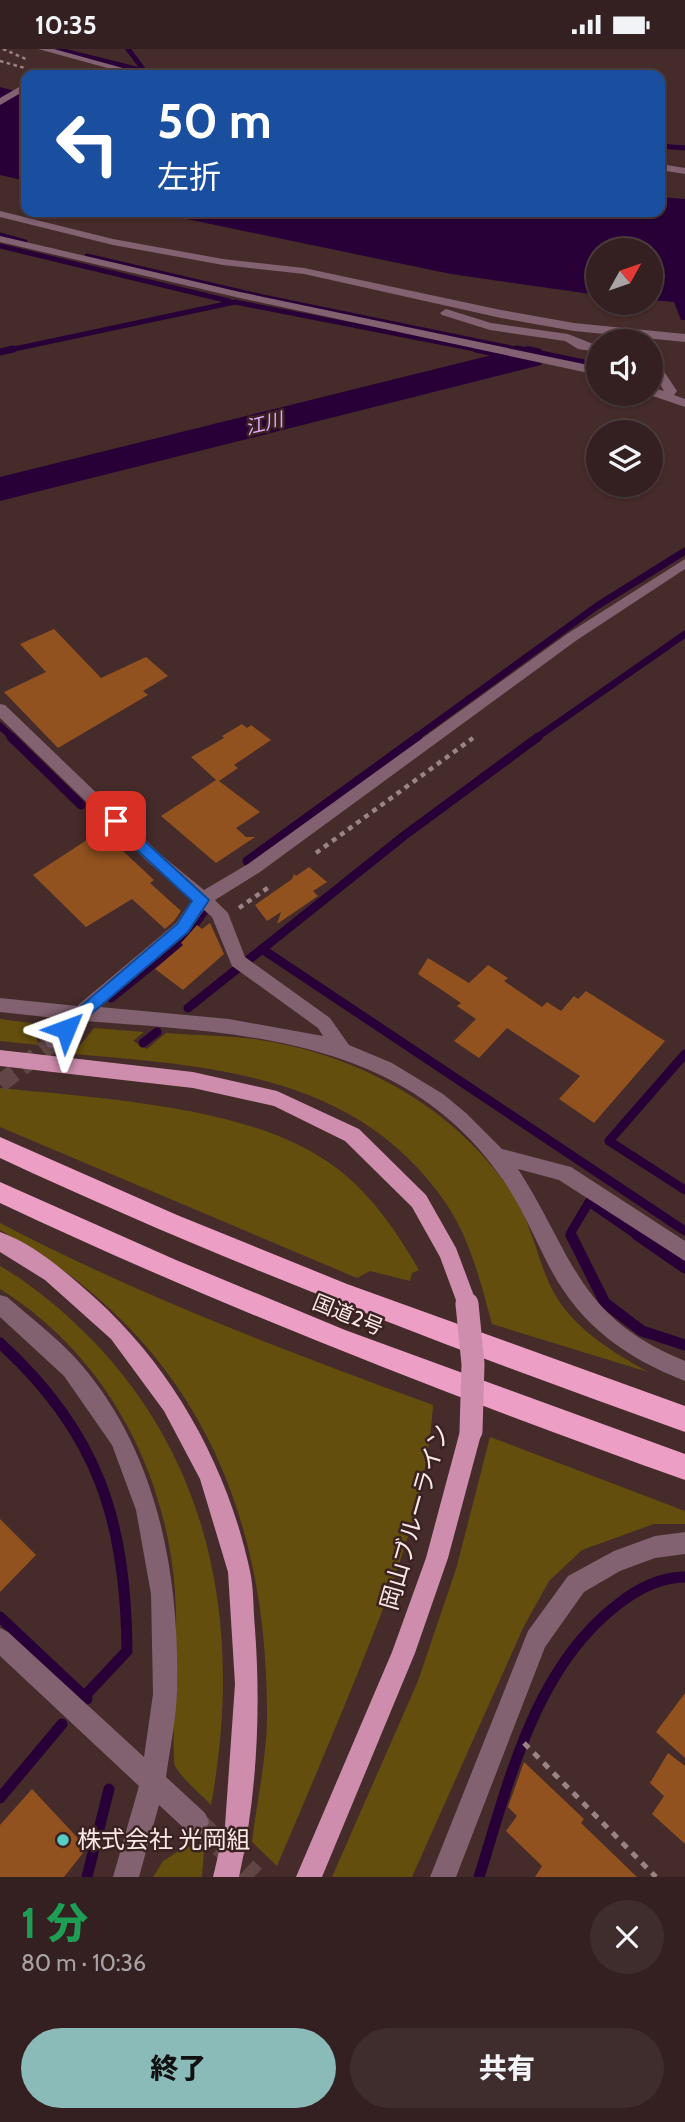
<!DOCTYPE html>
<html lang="ja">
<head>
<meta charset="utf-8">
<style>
	body { margin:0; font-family:Cabin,"Noto Sans JP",sans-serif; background:#3f2d2d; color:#f1f3f6; height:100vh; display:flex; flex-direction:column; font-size:26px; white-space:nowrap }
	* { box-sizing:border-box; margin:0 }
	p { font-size:23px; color:#a9a3a5 }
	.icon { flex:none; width:38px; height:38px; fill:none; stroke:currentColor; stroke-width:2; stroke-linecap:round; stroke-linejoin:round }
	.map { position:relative; height:1828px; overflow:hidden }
	.details { display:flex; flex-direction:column; background:#342020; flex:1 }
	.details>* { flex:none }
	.banner { position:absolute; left:21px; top:21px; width:644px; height:147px; border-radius:14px; box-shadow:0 2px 5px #0004,0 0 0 2px #4e3e3e; background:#1a4fa0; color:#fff; overflow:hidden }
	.needle { width:46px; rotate:50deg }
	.tools { position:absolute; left:586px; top:189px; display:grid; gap:14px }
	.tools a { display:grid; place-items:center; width:77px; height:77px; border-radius:50%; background:#342020; box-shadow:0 2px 5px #0004,0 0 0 2px #4e3e3e; font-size:35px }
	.pin { position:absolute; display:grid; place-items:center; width:60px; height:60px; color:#fff; margin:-30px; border-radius:14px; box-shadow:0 4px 10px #0006 }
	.me { position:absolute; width:77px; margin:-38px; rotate:46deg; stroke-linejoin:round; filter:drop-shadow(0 0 5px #0008) }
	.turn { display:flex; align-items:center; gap:24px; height:147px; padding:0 21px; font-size:32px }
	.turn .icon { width:91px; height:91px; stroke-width:2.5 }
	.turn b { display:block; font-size:49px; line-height:60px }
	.round { display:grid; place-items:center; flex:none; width:74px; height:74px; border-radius:37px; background:#3f2d2d }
	.overview { display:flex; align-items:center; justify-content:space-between; height:119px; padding:0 21px }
	h1 { font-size:42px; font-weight:800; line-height:52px; color:#1e9e55 }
	.action { display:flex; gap:14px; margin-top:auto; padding:14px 21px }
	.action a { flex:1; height:80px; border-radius:42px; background:#8bbbb9; color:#111; font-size:28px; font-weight:800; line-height:80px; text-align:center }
	.action a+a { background:#3f2d2d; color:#f1f3f6 }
	.status { display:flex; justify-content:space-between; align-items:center; height:49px; padding:0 35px; background:#342020; direction:ltr }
	.status svg { height:19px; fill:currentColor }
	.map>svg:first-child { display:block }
	.green { fill:#644e0e }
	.water { fill:#280037 }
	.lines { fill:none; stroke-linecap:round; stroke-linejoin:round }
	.stream-far3 { stroke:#280037; stroke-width:5 }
	.stream-far2 { stroke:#280037; stroke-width:7 }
	.stream-far1 { stroke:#280037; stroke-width:9 }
	.stream { stroke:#280037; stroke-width:11 }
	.river { fill:#280037; fill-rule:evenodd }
	.building { fill:#92521f }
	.minor-tunnel-far1 { stroke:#604746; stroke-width:18; stroke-dasharray:18 9; stroke-linecap:butt }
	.minor-tunnel { stroke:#604746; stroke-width:23; stroke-dasharray:23 11; stroke-linecap:butt }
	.path-far2 { stroke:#9a8483; stroke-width:2.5; stroke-dasharray:3.5 3.5; stroke-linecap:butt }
	.path-far1 { stroke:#9a8483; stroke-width:4.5; stroke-dasharray:5 5; stroke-linecap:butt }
	.path { stroke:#9a8483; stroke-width:5; stroke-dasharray:7 7; stroke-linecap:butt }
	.minor { fill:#826171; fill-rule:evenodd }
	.major { fill:#cf8dae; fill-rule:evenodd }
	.highway { fill:#ed9ec5; fill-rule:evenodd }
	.major-bridge { stroke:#cf8dae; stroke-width:23 }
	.route { fill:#1a73e8; stroke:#114b97; stroke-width:2 }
	.poi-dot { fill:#55cec5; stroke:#3a2221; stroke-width:2.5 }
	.labels { text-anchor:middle; stroke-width:5; stroke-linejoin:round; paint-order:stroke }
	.far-water-label { font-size:19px; font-style:italic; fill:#e2a5fd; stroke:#3a2221 }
	.street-label { font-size:21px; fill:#fae8e7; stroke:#3a2221 }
	.near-street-label { font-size:24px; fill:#fae8e7; stroke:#3a2221 }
	.near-poi-label { font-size:24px; fill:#fae8e7; stroke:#3a2221; text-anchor:start }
</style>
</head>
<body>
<div class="status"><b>10:35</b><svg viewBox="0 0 49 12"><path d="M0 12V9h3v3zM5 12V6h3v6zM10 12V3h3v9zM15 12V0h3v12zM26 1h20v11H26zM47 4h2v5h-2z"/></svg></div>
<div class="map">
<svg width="685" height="1828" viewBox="0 0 685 1828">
	<rect width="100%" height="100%" fill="#452b2a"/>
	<g class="green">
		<polygon points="0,970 31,974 39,996 0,992"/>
		<path d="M94,979l50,4 -11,9 14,8 19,-16c33,3 68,2 100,8 97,16 191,69 246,152 17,26 23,55 34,83 19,48 60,72 102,96l-156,-48c-11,-40 -21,-83 -45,-119 -87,-130 -233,-139 -374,-151z"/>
		<path d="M0,1039c96,10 234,17 317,67 46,27 76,70 102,115l-7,3 -2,8 -40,-10 -13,7 -357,-151z"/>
		<path d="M0,1174c140,73 285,128 433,182 -6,95 -41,183 -76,270 -26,64 -53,128 -80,191l-25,-24c5,-43 16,-89 15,-132 -1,-210 -79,-376 -267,-480z"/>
		<path d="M0,1217c36,21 67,48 95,77 121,127 147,294 116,462 -11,-12 -28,-25 -36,-39 -4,-8 2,-133 1,-154 -3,-129 -65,-254 -176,-323z"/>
		<polygon points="490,1388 685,1462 685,1475 654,1475 582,1501 549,1532 523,1579 412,1828 332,1828 418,1632 457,1517"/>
		<polygon points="187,1797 204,1802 202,1828 153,1828 163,1812"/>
	</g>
	<g class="water">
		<polygon points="0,38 26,45 26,132 0,126"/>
		<polygon points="660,148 685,150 685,271 681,271 674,253 651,251 651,201 598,201 598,246 451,225 153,163 660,163"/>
	</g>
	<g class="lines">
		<g class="stream-far3">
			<polyline points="56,0 160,26"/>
			<polyline points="128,0 143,20"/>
			<polyline points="660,97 685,99"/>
			<polyline points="0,186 25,193"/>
			<polyline points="0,197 229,252"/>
			<polyline points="87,207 263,248 525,302"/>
			<polyline points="5,302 235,253 485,302"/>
		</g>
		<g class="stream-far2">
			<polyline points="476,300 495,304"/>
			<polyline points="517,300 598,317"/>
			<polyline points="0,303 13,300"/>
			<polyline points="651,336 654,338"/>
			<polyline points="0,677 13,689"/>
			<polyline points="415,689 597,557 685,502"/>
			<polyline points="536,689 685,585"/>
		</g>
		<g class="stream-far1">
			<polyline points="11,688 81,756"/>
			<polyline points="247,812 418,688"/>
			<polyline points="262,900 685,1182"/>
			<polyline points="111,949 184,890 204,862"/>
			<polyline points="188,959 405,786 538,688"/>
			<polyline points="143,994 157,983"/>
			<polyline points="685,1005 609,1092 685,1141"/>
			<polyline points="591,1150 589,1153 640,1188"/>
			<polyline points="571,1188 570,1185 589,1153"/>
		</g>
		<g class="stream">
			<polyline points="571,1186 605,1254 642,1282 685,1296"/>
			<polyline points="637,1186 685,1219"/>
			<path d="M0,1294c98,89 126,178 127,308l-46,49"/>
			<polyline points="0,1568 87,1650"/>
			<polyline points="0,1749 62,1675"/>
			<polyline points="87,1828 109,1740"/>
			<path d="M479,1828c30,-95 55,-208 138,-272 20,-16 42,-28 68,-28"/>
		</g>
		<polygon class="river" points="528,297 541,300 546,308 541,316 0,452 0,428"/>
	</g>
	<g class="building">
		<polygon points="54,580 101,629 146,608 168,627 143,642 148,646 58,699 4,643 46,623 20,595"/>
		<polygon points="242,675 247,679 251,676 271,691 234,716 238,719 219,732 260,763 236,779 246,788 255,788 216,814 161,767 216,731 191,708 224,689 222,687"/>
		<polygon points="93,787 102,793 109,789 154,831 150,834 181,862 174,872 165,880 132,850 86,878 33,826"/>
		<polygon points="309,818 327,833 313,842 318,847 277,875 281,863 267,872 255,856 292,830 294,825 296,827"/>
		<polygon points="210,874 224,905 183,941 155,920 183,896 181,894 197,876 202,880"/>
		<polygon points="428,909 469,934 488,916 508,929 504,932 542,958 547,953 561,962 574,947 578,950 586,942 665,992 594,1074 559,1050 580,1027 507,979 479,1009 454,992 476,970 457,957 461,954 418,925"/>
		<polygon points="0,1470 36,1506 0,1543"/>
		<polygon points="685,1644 685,1709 656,1683"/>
		<polygon points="668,1704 685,1717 685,1795 652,1765 664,1747 650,1734"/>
		<polygon points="524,1713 584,1770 581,1774 637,1828 535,1828 542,1817 506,1782 517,1767 508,1758"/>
		<polygon points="32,1740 87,1799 64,1828 0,1828 0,1776"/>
	</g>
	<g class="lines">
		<polyline class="minor-tunnel-far1" points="0,1035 54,993"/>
		<polyline class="minor-tunnel" points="196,1773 254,1828"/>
		<g class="path-far2">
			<polyline points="3,0 28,11"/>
			<polyline points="0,12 25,19"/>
		</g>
		<g class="path-far1">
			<polyline points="316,804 473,689"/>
			<polyline points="239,859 269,838"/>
		</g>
		<polyline class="path" points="524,1694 656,1828"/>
		<g class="minor">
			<polygon points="38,0 54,0 148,26 133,26"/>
			<polygon points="45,21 50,24 48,26 38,26"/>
			<polygon points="26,34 26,41 0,56 0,49"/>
			<polygon points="660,115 685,119 685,125 660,121"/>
			<polygon points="0,162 113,190 223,210 304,219 501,261 574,274 685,285 685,293 574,282 501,269 304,225 223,216 113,196 0,168"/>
			<polygon points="0,187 240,243 598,318 598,326 240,249 0,193"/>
			<polygon points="446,260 491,274 568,285 598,297 598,303 578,300 565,292 490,281 442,266 440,264"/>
			<polygon points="651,308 655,309 677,342 674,346 685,350 685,358 647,345 651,345 651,338 664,342 651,321"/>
			<path d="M685,510v10l-108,71 -317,232 -45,28 13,13 17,44 85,61 19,27 43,18 51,31 23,19 36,36 69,18 114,74v20l-126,-81 -41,-11c56,87 59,148 167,192v20c-59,-23 -105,-56 -135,-113 -15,-29 -28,-61 -47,-88 -98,-144 -264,-147 -419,-159 -9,10 -21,32 -36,26l-3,-5 19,-23 -64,-7v-14l77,8 99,-83 16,-23 -44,-38 -148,-144v-14l5,1 155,149 44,36 44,-26 319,-230zM204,861l8,7 20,49 86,62 5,8 -94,-17 -129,-12 88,-74z"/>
			<path d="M0,1246l7,2c24,21 51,41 72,65 79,90 101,214 98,330 -1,28 -7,57 -11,85l39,36 4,9 -4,9 -9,4 -9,-4 -28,-26 -20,72h-26l26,-91 -139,-130v-28l8,4 136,125 9,-63 -2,-100 -15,-84 -24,-65 -48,-69 -64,-59z"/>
			<polygon points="685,1483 685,1505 655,1509 620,1522 584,1543 545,1598 456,1828 430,1828 528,1582 568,1527 614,1502 655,1487"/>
		</g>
		<g class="major">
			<polygon points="0,1001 193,1023 277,1042 359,1080 426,1146 456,1199 477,1255 474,1262 467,1264 460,1262 440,1208 412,1158 345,1092 274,1057 193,1039 0,1017"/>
			<path d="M0,1183c36,13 67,41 95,66 79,71 133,170 155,273 4,18 3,39 5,58 6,82 2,167 -16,248h-26l12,-51 10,-142 -7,-112 -28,-93 -36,-68 -53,-72 -66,-59 -45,-28z"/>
			<polygon points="471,1371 479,1375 482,1382 448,1509 415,1604 322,1828 296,1828 392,1603 426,1509 460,1382 463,1375"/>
		</g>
		<g class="highway">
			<path d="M0,1088l177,78 170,69 338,122v26c-232,-83 -462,-170 -685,-274z"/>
			<path d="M0,1133l176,78 169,70 340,124v26c-232,-83 -462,-172 -685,-277z"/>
		</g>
		<polyline class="major-bridge" points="467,1255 473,1315 471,1382"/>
	</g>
	<polygon class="route" points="116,766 209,851 188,883 66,986 58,980 60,975 177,875 192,852 110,776 108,772"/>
	<circle class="poi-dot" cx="63" cy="1791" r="7"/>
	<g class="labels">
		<g class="far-water-label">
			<text transform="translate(264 374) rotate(-14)" y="7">江川</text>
		</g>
		<g class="street-label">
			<text transform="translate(348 1266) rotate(22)" y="7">国道2号</text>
		</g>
		<g class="near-street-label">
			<text transform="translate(415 1468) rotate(-74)" y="8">岡山ブルーライン</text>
		</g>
		<g class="near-poi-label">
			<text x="77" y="1799">株式会社 光岡組</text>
		</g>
	</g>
</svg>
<div class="tools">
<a><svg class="needle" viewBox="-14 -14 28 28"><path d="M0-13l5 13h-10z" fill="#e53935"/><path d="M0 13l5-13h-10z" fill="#a9a3a5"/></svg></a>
<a><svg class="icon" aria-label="sound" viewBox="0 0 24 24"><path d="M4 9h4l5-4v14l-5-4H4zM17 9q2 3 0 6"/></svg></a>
<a><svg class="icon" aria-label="layers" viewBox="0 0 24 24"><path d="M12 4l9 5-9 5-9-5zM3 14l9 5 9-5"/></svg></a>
</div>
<div class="pin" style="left:116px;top:772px;background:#d93025"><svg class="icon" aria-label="arrive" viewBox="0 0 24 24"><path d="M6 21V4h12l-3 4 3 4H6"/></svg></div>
<svg class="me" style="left:66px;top:980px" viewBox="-20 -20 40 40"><path d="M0-17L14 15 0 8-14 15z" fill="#1a73e8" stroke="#fff" stroke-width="4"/></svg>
<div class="banner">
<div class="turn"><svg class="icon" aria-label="left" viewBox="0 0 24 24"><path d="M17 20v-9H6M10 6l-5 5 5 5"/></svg><div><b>50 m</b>左折</div></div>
</div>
</div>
<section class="details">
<div class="overview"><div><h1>1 分</h1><p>80 m · 10:36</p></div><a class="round"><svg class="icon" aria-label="close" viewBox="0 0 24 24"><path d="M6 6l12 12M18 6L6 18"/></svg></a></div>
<div class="action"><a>終了</a><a>共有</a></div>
</section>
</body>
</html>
